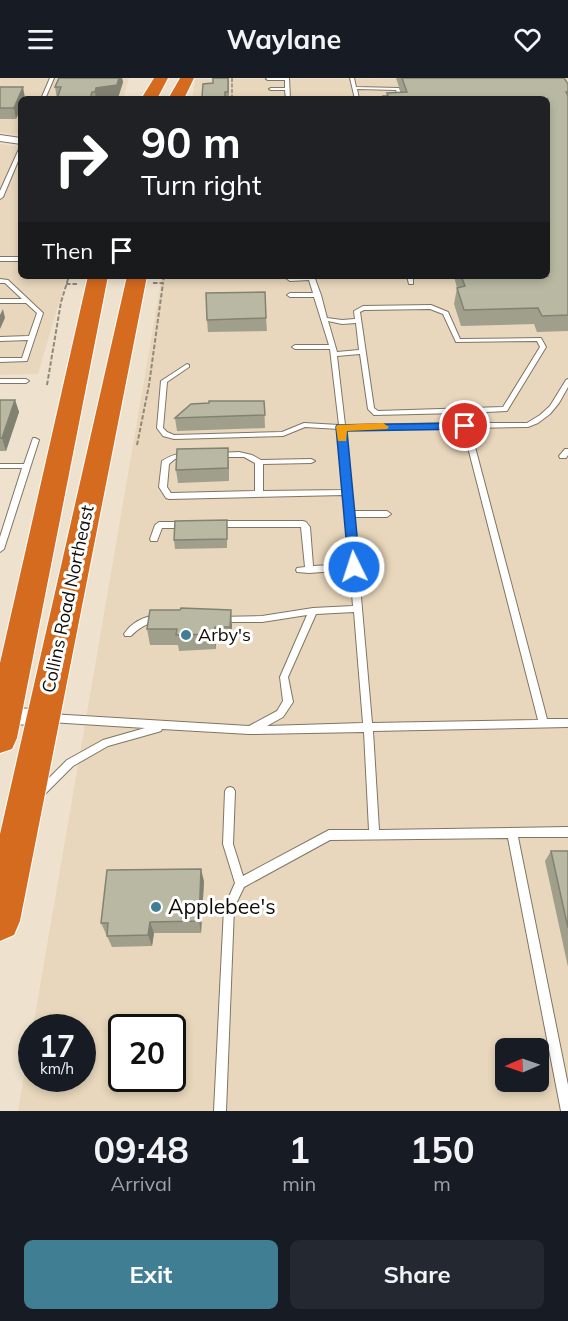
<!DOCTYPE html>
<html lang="en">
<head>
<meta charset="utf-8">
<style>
	body { margin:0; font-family:Mulish,sans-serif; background:#242831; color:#f1f3f6; height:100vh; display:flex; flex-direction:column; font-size:22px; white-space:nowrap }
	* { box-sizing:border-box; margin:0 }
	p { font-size:20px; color:#9ea1a6 }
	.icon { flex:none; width:33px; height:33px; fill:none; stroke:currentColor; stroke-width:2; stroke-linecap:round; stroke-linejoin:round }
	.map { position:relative; height:1033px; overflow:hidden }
	.panel { display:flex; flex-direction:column; background:#171b24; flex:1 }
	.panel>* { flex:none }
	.hud { position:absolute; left:18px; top:18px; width:532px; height:183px; border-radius:9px; box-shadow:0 3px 9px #0003; background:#202124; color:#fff; overflow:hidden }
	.needle { width:39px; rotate:268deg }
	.fabs { position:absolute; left:495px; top:960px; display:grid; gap:12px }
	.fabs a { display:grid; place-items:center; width:54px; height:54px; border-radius:9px; background:#171b24; box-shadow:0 3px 9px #0003; font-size:30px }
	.speed { position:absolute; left:18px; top:936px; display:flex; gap:12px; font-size:30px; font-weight:700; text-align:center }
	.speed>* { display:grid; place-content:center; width:78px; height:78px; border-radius:50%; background:#171b24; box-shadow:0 3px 9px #0003; line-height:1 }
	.speed small { font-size:15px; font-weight:400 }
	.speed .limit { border:3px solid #111; border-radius:9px; background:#fff; color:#111 }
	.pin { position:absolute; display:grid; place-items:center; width:51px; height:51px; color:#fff; margin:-26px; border:3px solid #fff; border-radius:50%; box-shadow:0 2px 6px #0007 }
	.me { position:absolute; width:66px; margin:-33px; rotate:356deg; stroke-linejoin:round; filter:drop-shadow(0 0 4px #0008) }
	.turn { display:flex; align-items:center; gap:21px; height:126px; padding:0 24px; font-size:27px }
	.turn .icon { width:78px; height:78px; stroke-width:2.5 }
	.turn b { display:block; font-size:42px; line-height:51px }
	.then { display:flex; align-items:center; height:57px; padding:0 24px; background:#0003; gap:12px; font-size:22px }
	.eta { display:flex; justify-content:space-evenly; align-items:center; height:102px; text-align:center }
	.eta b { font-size:36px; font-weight:700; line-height:42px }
	.primary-button { display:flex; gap:12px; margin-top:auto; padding:12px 24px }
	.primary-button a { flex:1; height:69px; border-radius:9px; background:#407e94; color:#fff; font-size:24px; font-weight:700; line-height:69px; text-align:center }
	.primary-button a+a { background:#242831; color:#f1f3f6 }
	header { display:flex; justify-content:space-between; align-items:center; height:78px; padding:0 24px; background:#171b24; font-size:27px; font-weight:700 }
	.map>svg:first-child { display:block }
	.built { fill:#e8d7bc; fill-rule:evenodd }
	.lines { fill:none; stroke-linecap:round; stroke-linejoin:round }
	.lane-casing { stroke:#807563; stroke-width:2 }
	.street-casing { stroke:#807563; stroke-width:2 }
	.highway-casing { stroke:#fff; stroke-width:2 }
	.path-far1 { stroke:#91887a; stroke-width:1.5; stroke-dasharray:4 1.5; stroke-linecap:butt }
	.path { stroke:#91887a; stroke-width:2; stroke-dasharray:4.5 2; stroke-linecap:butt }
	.lane { fill:#fff; fill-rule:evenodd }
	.street { fill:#fff; fill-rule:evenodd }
	.highway { fill:#d56b1f; fill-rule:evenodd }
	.wall { fill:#9f9f8c }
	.shaded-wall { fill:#828272 }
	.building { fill:#b9b9a3; stroke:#828272; stroke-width:1.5 }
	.route { fill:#1a73e8; stroke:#114b97; stroke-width:1.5 }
	.slow { fill:#f59e0b }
	.poi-dot { fill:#407e94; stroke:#fff; stroke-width:2 }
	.labels { text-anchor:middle; stroke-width:6; stroke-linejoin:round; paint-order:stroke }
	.street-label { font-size:18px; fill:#100c06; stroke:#fff }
	.poi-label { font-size:18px; fill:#100c06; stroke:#fff; text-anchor:start }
	.near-poi-label { font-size:21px; fill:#100c06; stroke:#fff; text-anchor:start }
</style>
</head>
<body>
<header><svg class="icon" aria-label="menu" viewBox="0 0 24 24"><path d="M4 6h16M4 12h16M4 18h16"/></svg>Waylane<svg class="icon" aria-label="heart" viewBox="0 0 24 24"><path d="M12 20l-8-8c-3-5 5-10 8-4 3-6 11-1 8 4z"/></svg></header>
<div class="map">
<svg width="568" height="1033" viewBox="0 0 568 1033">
	<rect width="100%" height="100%" fill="#eee2ce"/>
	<g class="built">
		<polygon points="0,0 129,0 123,21 21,21 21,58 0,54"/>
		<path d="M568,0v1033h-550l13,-77 1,44h50v-50l-49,-1 129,-751h386v-177h-356l3,-20zM122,950h50v50h-50zM506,970h32v34h-32z"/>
		<polygon points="0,66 21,69 21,198 67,198 38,296 0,297"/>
	</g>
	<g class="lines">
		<defs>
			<g id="lane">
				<polygon points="50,0 54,0 45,21 41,21"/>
				<polygon points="267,0 289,0 290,21 286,21 285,12 271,12 269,11 271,10 285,10 285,2 268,2 266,1"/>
				<polygon points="350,0 354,0 356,9 399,10 403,21 399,21 396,12 357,11 359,21 355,21"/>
				<polygon points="21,70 21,76 3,119 0,121 0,113 19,71"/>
				<rect x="0" y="179" width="21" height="4"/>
				<path d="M314,198l7,19 6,23 15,2 13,-1 -1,-8 9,-5 68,-1 17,7 12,27 81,-1 5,9 -39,64 -41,2 3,10h58l13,-8 10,-9 16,-26 2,-1v8l-9,16 -9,11 -12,9 -10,4 -58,1 77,291h21v8l-195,4 6,99 189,-3v10h-50l50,248v26h-7l-53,-273 -178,2 -86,47 -10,21 -8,203h-12l10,-203 11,-25 -12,-39 2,-53 2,-3 3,-1 3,1 2,3 -2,53 10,32 86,-46h40l-5,-98 -115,2 -87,-5 -1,2 -3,1 -50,14 -35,20 -29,29 -3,1 -3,-1 -2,-3 2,-3 29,-29 36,-20 42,-12 -95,-6 -3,-1 -2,-3 2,-3 3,-1 199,12 28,-15 6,-10 -3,-24 27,-62 -45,7h-42l-3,-1 -1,-2 1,-2 45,-1 51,-8 40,-2 -3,-36 -41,3 -12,-1 -1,-2 1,-2 8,-1 -4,-40h-85l-4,-3 4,-3h87l3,1 4,5 3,39 37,-2 -6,-69 -175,4 -3,-1 -7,-11 3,-26c9,-6 16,-8 27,-7l1,2 -1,2 -14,1 -6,5 -2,23 4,6 84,-2v-28l-11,-6h-27l-4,-2 4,-2 22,-1 13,3 9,5 50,-1 4,2 -4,2 -48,1v27l81,-1 -5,-61 -34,-2 -22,9 -109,3 -11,-3 -6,-8 4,-47 26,-17 2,1v2l-22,15 -4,46 4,4 7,3 108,-3 22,-9 35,2 -9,-76h-35l-3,-2 3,-2h34l-15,-48h-24l-3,-2 3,-2h23l-4,-13 -19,1 -3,-2 3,-2zM430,231l13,5 13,28 81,-1 3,6 -37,60 -125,4 -4,-3 -14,-96 4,-2zM328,243l14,3 14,-1 3,27 -22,2zM360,276l8,55 6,6 85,-2 3,10 -117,2 -8,-69zM463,350l75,292 -166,3 -18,-206h33l4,-3 -4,-3h-34l-7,-82zM354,534l9,111 -96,3 16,-9 10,-15 -5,-25 28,-63z"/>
				<polygon points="407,198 413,198 413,206 409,206"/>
				<polygon points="0,201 8,202 43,235 27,283 0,284 0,280 22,280 28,262 0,263 0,259 29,258 37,235 26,225 0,225 0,221 22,221 5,205 0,205"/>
				<polygon points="0,301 26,301 29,303 26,305 0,305"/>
				<polygon points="33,360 35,360 39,362 4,471 0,474 0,459 22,390 0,390 0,386 24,386"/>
				<polygon points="565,371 568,371 568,377 566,380 560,380 559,378"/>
				<polygon points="159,444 185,444 189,447 185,450 162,450 157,463 151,463 150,461 155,447"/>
				<path d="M159,537l3,1 1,2 -1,2c-15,4 -20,5 -31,16h-6l-1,-2c8,-12 20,-18 35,-19z"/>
			</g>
			<g id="street">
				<polygon points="0,57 21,60 21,66 0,63"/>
				<polygon points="0,630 43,631 50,633 52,639 50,645 43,647 0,646"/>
			</g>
			<g id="highway">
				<polygon points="154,0 168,0 157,21 141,21"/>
				<polygon points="180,0 194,0 184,21 168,21"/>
				<polygon points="88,198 108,198 17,660 12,671 0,675 0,585"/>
				<polygon points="127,198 147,198 20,843 14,857 0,863 0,756"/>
			</g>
		</defs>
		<use href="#lane" class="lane-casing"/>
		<use href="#street" class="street-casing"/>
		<use href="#highway" class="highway-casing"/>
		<polyline class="path-far1" points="232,0 232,21"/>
		<g class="path">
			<polyline points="153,205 163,205 164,198"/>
			<polyline points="66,206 79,206"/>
			<polyline points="47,307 61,224 69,198"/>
			<polyline points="137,367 149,307 163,205"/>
		</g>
		<use href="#lane" class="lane"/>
		<use href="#street" class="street"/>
		<use href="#highway" class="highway"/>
	</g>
	<g class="wall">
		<polygon points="59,0 122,0 123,4 118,20 111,21 57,21 55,9"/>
		<polygon points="229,0 229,21 202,21 203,6 213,5"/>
		<polygon points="396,0 564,0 568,6 568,253 537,254 534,246 461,248 454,226 457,210 454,198 548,198 548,21 382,21 383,18 387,18 387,15 401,15"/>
		<polygon points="0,9 25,20 21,21 21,30 16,41 0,41"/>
		<polygon points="266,240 267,253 208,254 207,242"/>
		<polygon points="0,322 15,322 19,334 6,373 0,373"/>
		<polygon points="264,323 265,350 177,353 175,340"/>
		<polygon points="229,382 229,403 178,405 176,392"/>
		<polygon points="227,442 227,470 175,471 174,462"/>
		<polygon points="232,548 231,565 216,565 216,571 179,573 178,567 150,567 147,551"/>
		<polygon points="551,773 568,773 568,889 545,783"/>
		<polygon points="204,803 201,855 154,855 152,868 112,869 101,845"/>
	</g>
	<g class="shaded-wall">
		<polygon points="119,0 122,0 123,4 118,20 96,21 95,14 96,10"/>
		<polygon points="23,9 25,20 25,21 21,21 21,30 16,41 14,30"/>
		<polygon points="3,231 5,240 0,251 0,237"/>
		<polygon points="15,322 19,334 6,373 2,360"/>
		<polygon points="231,532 232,548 231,565 230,549"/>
		<polygon points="215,549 216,565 216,571 214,556"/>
		<polygon points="201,791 204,803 201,855 199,843"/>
		<polygon points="150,844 154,855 152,868 148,857"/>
	</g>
	<g class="building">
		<polygon points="59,0 119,0 117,7 96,10 95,14 92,14 90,21 57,21 61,9 55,9"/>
		<polygon points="213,0 228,0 228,14 225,14 225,19 202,19 203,6 213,5"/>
		<polygon points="402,0 564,0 568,6 568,14 566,14 568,18 568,237 542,238 538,230 464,232 457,210 465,208 461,198 548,198 548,21 383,21 383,18 388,18 387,15 407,14"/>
		<polygon points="0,9 23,9 14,30 0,30"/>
		<polygon points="265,214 266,240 207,242 206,215"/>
		<polygon points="0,322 15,322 2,360 0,360"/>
		<polygon points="209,323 264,323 265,337 175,340 191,326 209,325"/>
		<polygon points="228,370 228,390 176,392 177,371"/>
		<polygon points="227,442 227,461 174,462 175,443"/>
		<polygon points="181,530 231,532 230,549 215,549 214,556 176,557 177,551 147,551 150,532 180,532"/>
		<polygon points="551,773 568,773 568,850"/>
		<polygon points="201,791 199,843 150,844 148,857 107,858 108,845 101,845 107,792"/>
	</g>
	<polygon class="route" points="465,345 471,348 469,351 347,353 360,489 354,494 349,493 336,349 337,347"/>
	<polygon class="slow" points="383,345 389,349 387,351 347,353 346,363 338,363 336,349 337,347"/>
	<g class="poi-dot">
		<circle cx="186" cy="557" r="6"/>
		<circle cx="156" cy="829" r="6"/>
	</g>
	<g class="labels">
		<g class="street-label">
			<text transform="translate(68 521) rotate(-78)" y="6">Collins Road Northeast</text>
		</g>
		<g class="poi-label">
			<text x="198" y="563">Arby's</text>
		</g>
		<g class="near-poi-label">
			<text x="168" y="836">Applebee's</text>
		</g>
	</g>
</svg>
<div class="fabs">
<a><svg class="needle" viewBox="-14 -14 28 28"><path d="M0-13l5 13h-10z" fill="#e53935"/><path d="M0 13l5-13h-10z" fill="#9ea1a6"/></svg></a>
</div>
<div class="speed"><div>17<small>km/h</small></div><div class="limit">20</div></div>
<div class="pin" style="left:465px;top:348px;background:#d93025"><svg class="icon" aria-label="arrive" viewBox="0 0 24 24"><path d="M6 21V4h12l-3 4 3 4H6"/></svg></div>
<svg class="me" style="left:354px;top:489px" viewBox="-20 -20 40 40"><circle r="17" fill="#1a73e8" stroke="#fff" stroke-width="3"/><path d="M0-11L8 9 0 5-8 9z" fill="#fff"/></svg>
<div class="hud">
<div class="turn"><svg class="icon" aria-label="right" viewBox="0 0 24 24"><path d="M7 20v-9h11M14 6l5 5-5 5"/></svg><div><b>90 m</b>Turn right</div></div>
<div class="then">Then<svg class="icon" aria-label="arrive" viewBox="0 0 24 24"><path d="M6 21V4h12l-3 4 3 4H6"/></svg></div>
</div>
</div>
<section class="panel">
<div class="eta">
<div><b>09:48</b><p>Arrival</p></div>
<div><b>1</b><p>min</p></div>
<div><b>150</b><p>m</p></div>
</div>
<div class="primary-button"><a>Exit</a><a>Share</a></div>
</section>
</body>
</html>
